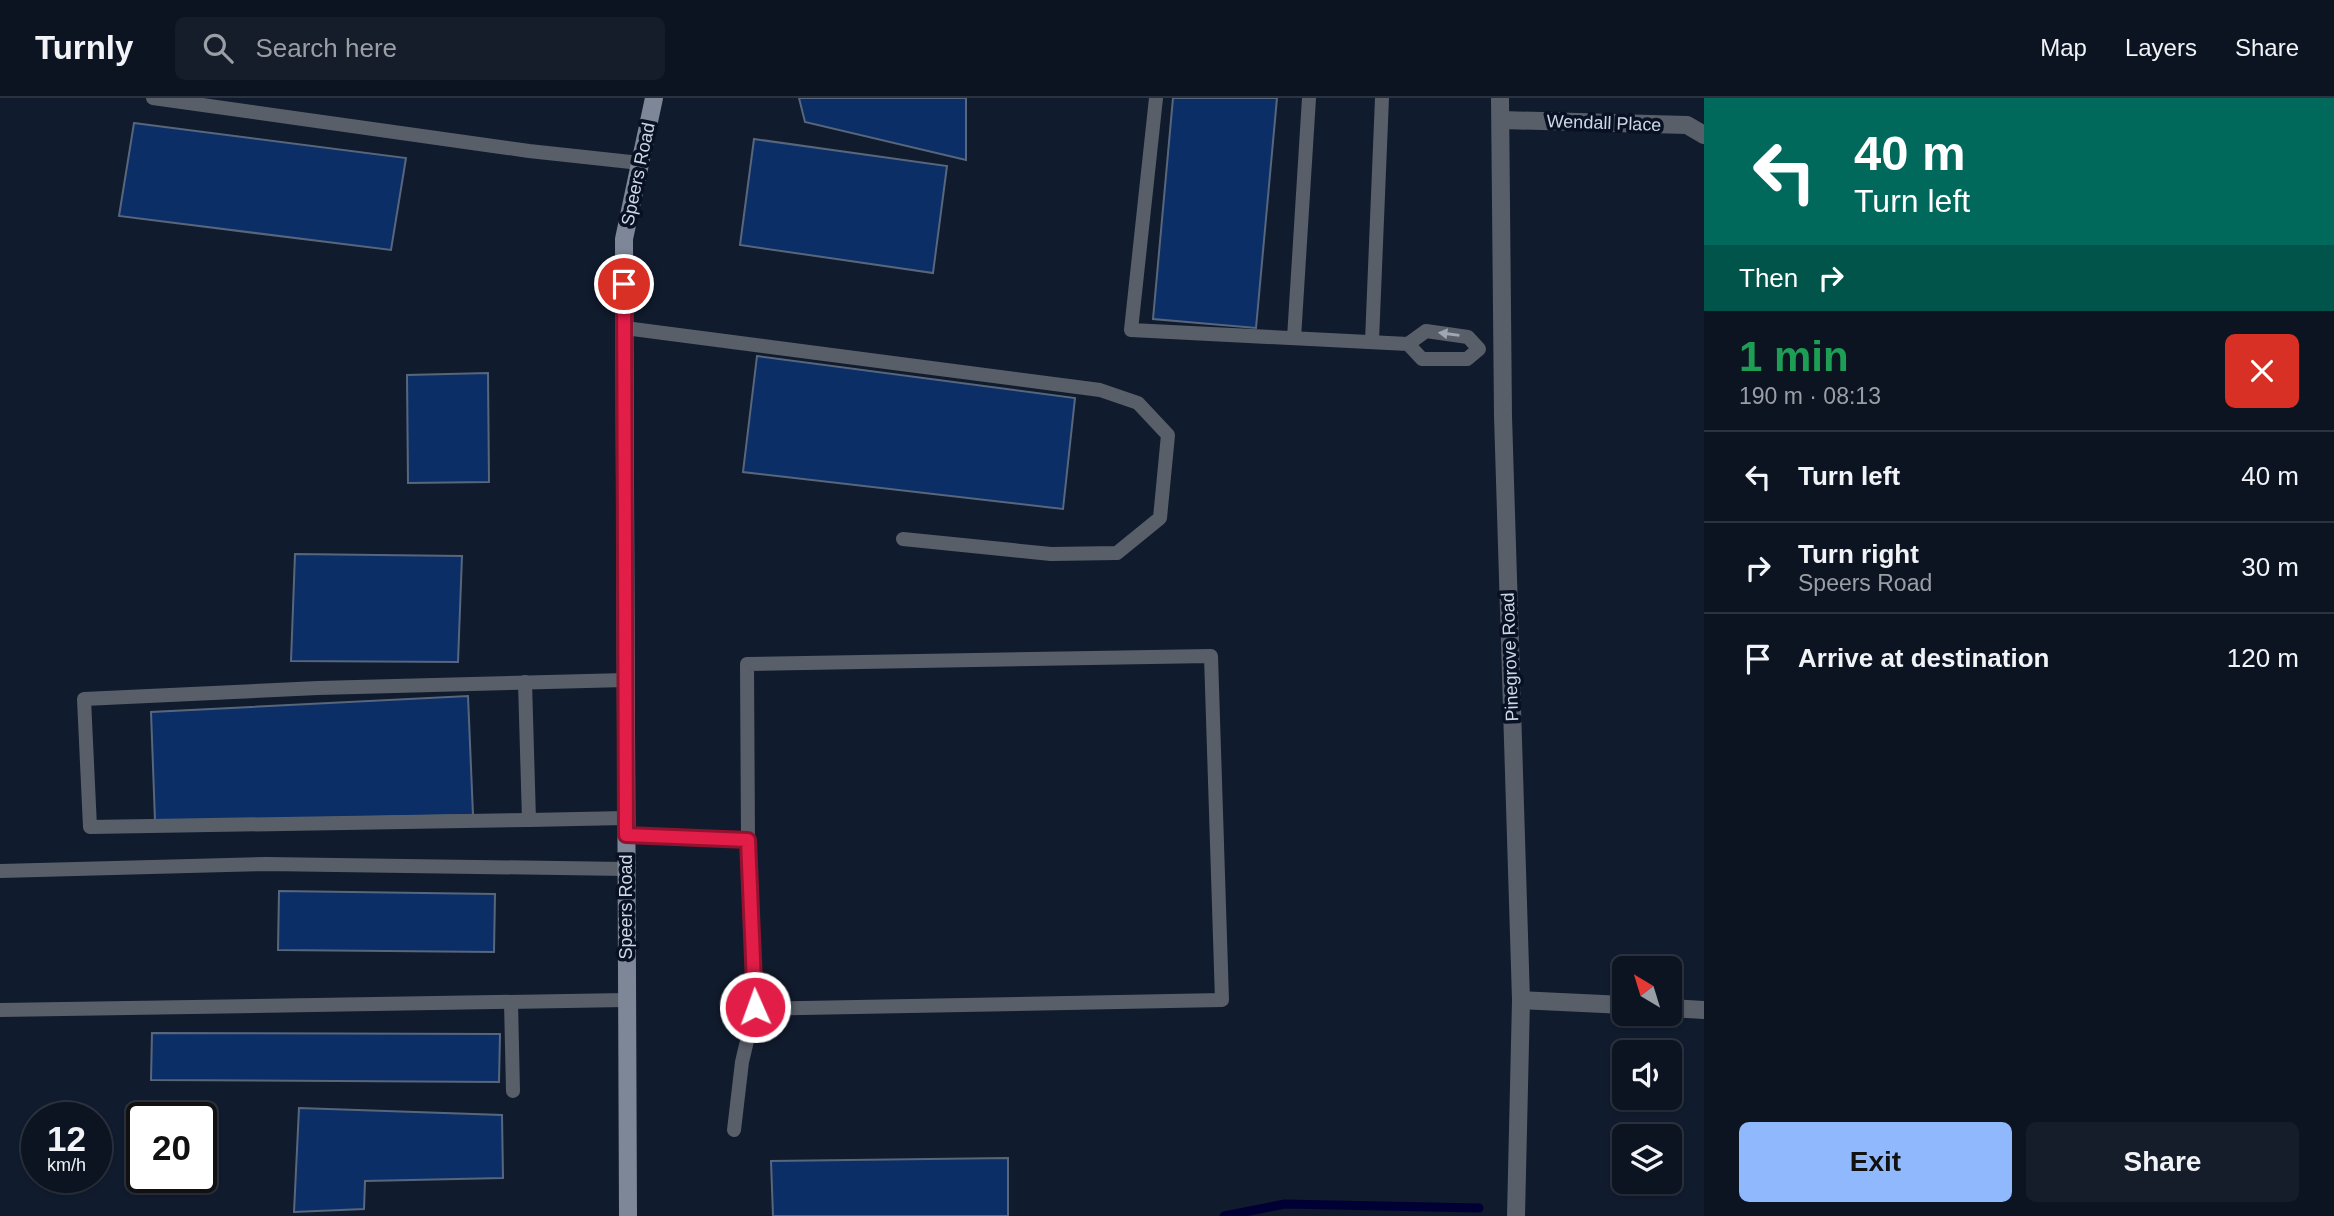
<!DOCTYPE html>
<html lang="en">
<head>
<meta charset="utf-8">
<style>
	body { margin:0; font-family:Helvetica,sans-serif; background:#151d2a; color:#f1f3f6; height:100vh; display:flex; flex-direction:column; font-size:26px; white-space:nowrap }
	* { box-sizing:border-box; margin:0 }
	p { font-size:23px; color:#9a9ea5 }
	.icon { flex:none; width:38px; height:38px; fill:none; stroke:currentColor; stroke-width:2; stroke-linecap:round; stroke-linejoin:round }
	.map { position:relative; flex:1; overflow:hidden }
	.sheet { display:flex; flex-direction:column; background:#0c1422; width:630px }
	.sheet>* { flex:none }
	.banner { background:#00695c; color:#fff; overflow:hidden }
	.needle { width:46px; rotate:322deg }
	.controls { position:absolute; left:1612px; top:858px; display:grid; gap:14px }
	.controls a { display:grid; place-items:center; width:70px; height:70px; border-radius:10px; background:#0c1422; box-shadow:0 2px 5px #0004,0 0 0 2px #2c3340; font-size:35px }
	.speed { position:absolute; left:21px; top:1004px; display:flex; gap:14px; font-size:35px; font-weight:700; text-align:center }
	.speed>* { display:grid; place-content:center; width:91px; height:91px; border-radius:50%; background:#0c1422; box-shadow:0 2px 5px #0004,0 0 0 2px #2c3340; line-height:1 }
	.speed small { font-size:18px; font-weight:400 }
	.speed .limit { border:4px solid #111; border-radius:10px; background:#fff; color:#111 }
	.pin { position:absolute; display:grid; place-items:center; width:60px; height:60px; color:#fff; margin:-30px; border:4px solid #fff; border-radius:50%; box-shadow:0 2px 7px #0007 }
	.me { position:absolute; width:77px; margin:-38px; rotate:358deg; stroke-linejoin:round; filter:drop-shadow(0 0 5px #0008) }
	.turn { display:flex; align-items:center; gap:24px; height:147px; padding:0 35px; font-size:32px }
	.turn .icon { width:91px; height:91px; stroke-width:2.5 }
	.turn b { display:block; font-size:49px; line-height:60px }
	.then { display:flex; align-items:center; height:66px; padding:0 35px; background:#0003; gap:14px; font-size:26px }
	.round { display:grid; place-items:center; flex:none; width:74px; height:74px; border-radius:10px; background:#151d2a }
	.summary { display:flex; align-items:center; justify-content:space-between; height:119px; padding:0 35px }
	h1 { font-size:42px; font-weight:600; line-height:52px; color:#1e9e55 }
	.button { display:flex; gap:14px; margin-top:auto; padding:14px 35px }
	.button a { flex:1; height:80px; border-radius:10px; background:#8fb8fd; color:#111; font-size:28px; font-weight:600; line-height:80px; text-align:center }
	.button a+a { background:#151d2a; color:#f1f3f6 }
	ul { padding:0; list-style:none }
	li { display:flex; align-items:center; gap:21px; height:91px; padding:0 35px; border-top:2px solid #2c3340 }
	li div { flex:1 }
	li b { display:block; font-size:26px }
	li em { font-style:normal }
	header { display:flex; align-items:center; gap:42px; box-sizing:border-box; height:98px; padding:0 35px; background:#0c1422; border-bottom:2px solid #2c3340 }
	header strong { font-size:33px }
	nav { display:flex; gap:38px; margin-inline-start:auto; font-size:24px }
	.search { width:490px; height:63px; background:#151d2a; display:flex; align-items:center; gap:18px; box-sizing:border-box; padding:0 24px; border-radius:10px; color:#9a9ea5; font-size:26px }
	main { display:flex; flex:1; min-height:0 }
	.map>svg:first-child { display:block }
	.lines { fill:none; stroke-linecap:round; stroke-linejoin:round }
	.stream { stroke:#000035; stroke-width:9 }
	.building { fill:#0c2e67; stroke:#58667c; stroke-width:2 }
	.lane { stroke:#595f69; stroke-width:14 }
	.street { stroke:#595f69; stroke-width:18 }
	.secondary { stroke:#7d8797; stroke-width:18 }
	.oneway { fill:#a0a7b3 }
	.route-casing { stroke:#92132f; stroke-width:18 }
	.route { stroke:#e11d48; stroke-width:12 }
	.labels { text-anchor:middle; stroke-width:7; stroke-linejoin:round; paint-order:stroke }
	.street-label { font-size:18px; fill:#cfd7e4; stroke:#071123 }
</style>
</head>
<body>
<header>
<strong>Turnly</strong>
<div class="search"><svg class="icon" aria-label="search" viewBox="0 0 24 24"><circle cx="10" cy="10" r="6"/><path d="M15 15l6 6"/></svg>Search here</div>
<nav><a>Map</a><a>Layers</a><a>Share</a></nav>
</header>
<main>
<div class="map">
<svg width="1704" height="1118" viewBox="0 0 1704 1118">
	<rect width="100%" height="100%" fill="#101b2d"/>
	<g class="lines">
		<polyline class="stream" points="1224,1118 1285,1106 1479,1110"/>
	</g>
	<g class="building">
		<polygon points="799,0 966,0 966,62 805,24"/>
		<polygon points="1173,0 1277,0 1256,230 1153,221"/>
		<polygon points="134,25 406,60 391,152 119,118"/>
		<polygon points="754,41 947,68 933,175 740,147"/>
		<polygon points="757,258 1075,300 1063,411 743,374"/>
		<polygon points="488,275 489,384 408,385 407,277"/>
		<polygon points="295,456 462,458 458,564 291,563"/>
		<polygon points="468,598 473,717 155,723 151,614"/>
		<polygon points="279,793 495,796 494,854 278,852"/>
		<polygon points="152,935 500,936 499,984 151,982"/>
		<polygon points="299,1010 502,1017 503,1080 365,1083 364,1111 294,1114"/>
		<polygon points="1008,1060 1008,1118 773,1118 771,1063"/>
	</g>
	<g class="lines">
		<g class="lane">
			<polyline points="153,0 529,53 640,65"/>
			<polyline points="1156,0 1131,232 1408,246 1426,233 1468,239 1479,251 1467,261 1422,261 1408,246"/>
			<polyline points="625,230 1100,292 1138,305 1168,337 1160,420 1117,455 1051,456 903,441"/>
			<polyline points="1294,240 1309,0"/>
			<polyline points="1372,243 1382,0"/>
			<polyline points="525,584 529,722 626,720"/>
			<polyline points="529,722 90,729 84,601 318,590 626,582"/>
			<polyline points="626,737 748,742 747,566 1211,558 1222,902 755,911 748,742"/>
			<polyline points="0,773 266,766 626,771"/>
			<polyline points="511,904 513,993"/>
			<polyline points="0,912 626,902"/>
			<polyline points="734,1032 742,964 755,909"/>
		</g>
		<g class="street">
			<polyline points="1500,0 1503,318 1521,902 1516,1118"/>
			<polyline points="1501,22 1687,27 1704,37"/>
			<polyline points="1521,902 1624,907"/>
			<polyline points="1670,910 1704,912"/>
		</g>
		<polyline class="secondary" points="628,1118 624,141 654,0"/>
	</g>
	<defs><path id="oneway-solid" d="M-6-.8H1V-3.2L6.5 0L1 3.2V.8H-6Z" transform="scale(1.75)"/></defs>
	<use class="oneway" href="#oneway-solid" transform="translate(1449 236) rotate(-172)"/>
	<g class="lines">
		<defs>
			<polyline id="route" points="624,186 626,737 748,742 755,909"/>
		</defs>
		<use href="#route" class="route-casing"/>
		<use href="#route" class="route"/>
	</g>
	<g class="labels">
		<g class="street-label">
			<text transform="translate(1604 25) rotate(2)" y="6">Wendall Place</text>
			<text transform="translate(638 76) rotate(-78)" y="6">Speers Road</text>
			<text transform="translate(1510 559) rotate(-92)" y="6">Pinegrove Road</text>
			<text transform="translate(626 809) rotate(-90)" y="6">Speers Road</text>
		</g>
	</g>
</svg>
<div class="controls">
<a><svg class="needle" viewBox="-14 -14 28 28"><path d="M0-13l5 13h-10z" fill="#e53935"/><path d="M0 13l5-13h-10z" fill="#9a9ea5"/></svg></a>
<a><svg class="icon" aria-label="sound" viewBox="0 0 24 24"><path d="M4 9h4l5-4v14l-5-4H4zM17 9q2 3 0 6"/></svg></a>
<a><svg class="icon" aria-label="layers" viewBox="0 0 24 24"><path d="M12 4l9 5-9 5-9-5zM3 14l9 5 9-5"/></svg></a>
</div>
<div class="speed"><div>12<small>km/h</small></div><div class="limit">20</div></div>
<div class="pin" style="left:624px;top:186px;background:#d93025"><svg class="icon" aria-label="arrive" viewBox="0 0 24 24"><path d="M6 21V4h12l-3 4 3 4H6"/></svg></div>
<svg class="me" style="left:755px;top:909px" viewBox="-20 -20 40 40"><circle r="17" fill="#e11d48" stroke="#fff" stroke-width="3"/><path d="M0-11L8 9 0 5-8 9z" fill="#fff"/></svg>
</div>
<section class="sheet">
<div class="banner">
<div class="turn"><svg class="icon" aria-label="left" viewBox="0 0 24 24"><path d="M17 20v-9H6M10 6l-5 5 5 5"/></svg><div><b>40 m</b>Turn left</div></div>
<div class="then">Then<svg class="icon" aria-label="right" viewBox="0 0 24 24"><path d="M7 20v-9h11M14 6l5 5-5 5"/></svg></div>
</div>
<div class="summary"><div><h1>1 min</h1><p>190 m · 08:13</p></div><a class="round" style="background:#d93025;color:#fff"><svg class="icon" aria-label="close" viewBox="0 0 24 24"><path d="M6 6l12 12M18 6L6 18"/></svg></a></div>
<ul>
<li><svg class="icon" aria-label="left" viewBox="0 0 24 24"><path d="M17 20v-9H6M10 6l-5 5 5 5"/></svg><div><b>Turn left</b></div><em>40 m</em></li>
<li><svg class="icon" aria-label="right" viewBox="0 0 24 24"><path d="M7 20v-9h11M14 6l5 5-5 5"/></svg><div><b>Turn right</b><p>Speers Road</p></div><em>30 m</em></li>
<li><svg class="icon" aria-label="arrive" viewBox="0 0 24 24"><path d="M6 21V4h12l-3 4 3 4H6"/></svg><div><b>Arrive at destination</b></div><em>120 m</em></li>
</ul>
<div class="button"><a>Exit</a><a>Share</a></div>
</section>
</main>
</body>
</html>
